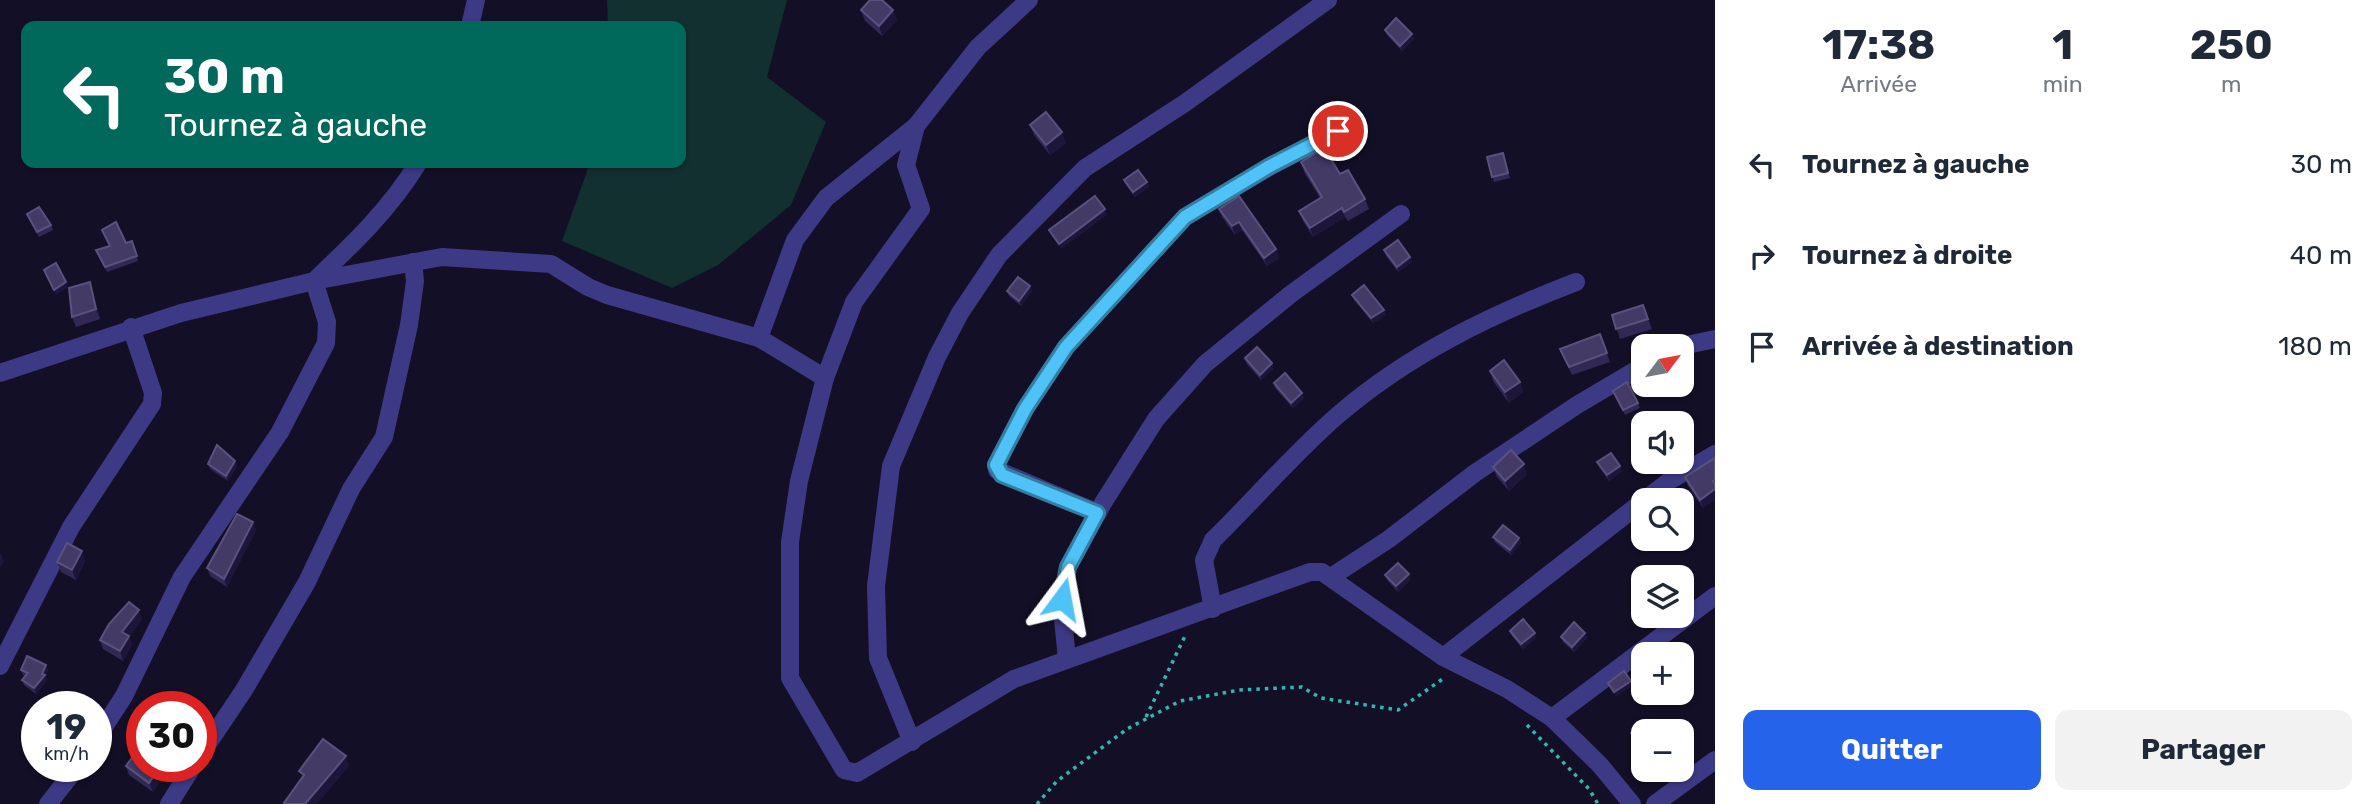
<!DOCTYPE html>
<html lang="fr">
<head>
<meta charset="utf-8">
<style>
	body { margin:0; font-family:Rubik,sans-serif; background:#f2f2f3; color:#1f2937; height:100vh; display:flex; flex-direction:column; font-size:26px; white-space:nowrap }
	* { box-sizing:border-box; margin:0 }
	p { font-size:23px; color:#747a83 }
	.icon { flex:none; width:38px; height:38px; fill:none; stroke:currentColor; stroke-width:2; stroke-linecap:round; stroke-linejoin:round }
	.map { position:relative; flex:1; overflow:hidden }
	.drawer { display:flex; flex-direction:column; background:#fff; width:665px }
	.drawer>* { flex:none }
	.guide { position:absolute; left:21px; top:21px; width:665px; height:147px; border-radius:14px; box-shadow:0 2px 5px #0004; background:#00695c; color:#fff; overflow:hidden }
	.needle { width:46px; rotate:58deg }
	.controls { position:absolute; left:1631px; top:334px; display:grid; gap:14px }
	.controls a { display:grid; place-items:center; width:63px; height:63px; border-radius:14px; background:#fff; box-shadow:0 2px 5px #0004; font-size:35px }
	.speed { position:absolute; left:21px; top:691px; display:flex; gap:14px; font-size:35px; font-weight:700; text-align:center }
	.speed>* { display:grid; place-content:center; width:91px; height:91px; border-radius:50%; background:#fff; box-shadow:0 2px 5px #0004; line-height:1 }
	.speed small { font-size:18px; font-weight:400 }
	.speed .limit { border:10px solid #d22; background:#fff; color:#111 }
	.pin { position:absolute; display:grid; place-items:center; width:60px; height:60px; color:#fff; margin:-30px; border:4px solid #fff; border-radius:50%; box-shadow:0 2px 7px #0007 }
	.me { position:absolute; width:77px; margin:-38px; rotate:13deg; stroke-linejoin:round; filter:drop-shadow(0 0 5px #0008) }
	.turn { display:flex; align-items:center; gap:24px; height:147px; padding:0 28px; font-size:32px }
	.turn .icon { width:91px; height:91px; stroke-width:2.5 }
	.turn b { display:block; font-size:49px; line-height:60px }
	.eta { display:flex; justify-content:space-evenly; align-items:center; height:119px; text-align:center }
	.eta b { font-size:42px; font-weight:700; line-height:49px }
	.cta { display:flex; gap:14px; margin-top:auto; padding:14px 28px }
	.cta a { flex:1; height:80px; border-radius:14px; background:#2563eb; color:#fff; font-size:28px; font-weight:700; line-height:80px; text-align:center }
	.cta a+a { background:#f2f2f3; color:#1f2937 }
	ul { padding:0; list-style:none }
	li { display:flex; align-items:center; gap:21px; height:91px; padding:0 28px }
	li div { flex:1 }
	li b { display:block; font-size:26px }
	li em { font-style:normal }
	main { display:flex; flex:1; min-height:0 }
	.map>svg:first-child { display:block }
	.garden { fill:#12302f }
	.lines { fill:none; stroke-linecap:round; stroke-linejoin:round }
	.path { stroke:#2fb8b0; stroke-width:3.5; stroke-dasharray:3.5 5; stroke-linecap:butt }
	.minor { stroke:#3d3a85; stroke-width:18 }
	.wall { fill:#312854 }
	.shaded-wall { fill:#1d163a }
	.building { fill:#433a66; stroke:#5a527e; stroke-width:2 }
	.route-casing { stroke:#337fa1; stroke-width:18 }
	.route { stroke:#4fc3f7; stroke-width:12 }
</style>
</head>
<body>
<main>
<div class="map">
<svg width="1715" height="804" viewBox="0 0 1715 804">
	<rect width="100%" height="100%" fill="#130f26"/>
	<polygon class="garden" points="607,0 787,0 767,77 826,122 791,205 718,265 672,288 562,241 590,163 681,163 681,26 608,26"/>
	<g class="lines">
		<g class="path">
			<polyline points="1146,717 1185,636"/>
			<polyline points="1527,725 1589,789 1598,804"/>
			<polyline points="1037,804 1057,781 1127,729 1180,701 1239,690 1302,687 1321,698 1398,710 1444,678"/>
		</g>
		<g class="minor">
			<polyline points="470,26 476,0"/>
			<polyline points="916,126 906,165 921,209 854,302 825,378 799,481 790,542 790,678 844,770 857,773 1014,679 1310,572 1322,572 1443,657 1507,689 1552,718 1600,765 1632,804"/>
			<polyline points="759,338 795,240 826,198 916,126 978,47 1029,0"/>
			<polyline points="1682,346 1715,339"/>
			<polyline points="0,373 181,313 314,281 442,257 551,264 588,287 607,295 759,338 825,378"/>
			<polyline points="1098,513 997,470 996,465 1025,409 1066,347 1185,217 1271,166 1338,131"/>
			<polyline points="1331,577 1389,539 1475,473 1577,405 1643,366"/>
			<path d="M1213,609l-9,-49 9,-20c42,-41 81,-87 125,-125 71,-61 152,-100 238,-133"/>
			<polyline points="1443,657 1669,481 1715,454"/>
			<polyline points="1067,659 1061,599 1068,567 1103,503 1156,419 1205,364 1291,294 1401,214"/>
			<polyline points="0,666 71,527 152,404 153,393 131,327"/>
			<polyline points="1552,718 1715,596"/>
			<path d="M96,739l28,-43 58,-119 98,-145 46,-89 1,-21 -13,-41c39,-37 76,-72 104,-118"/>
			<polyline points="912,742 878,658 876,586 891,466 937,357 960,313 999,255 1085,168 1185,103 1328,0"/>
			<polyline points="201,754 244,690 307,582 351,489 384,437 409,325 415,281 413,262"/>
			<polyline points="48,804 78,766"/>
			<polyline points="169,804 193,766"/>
			<polyline points="1655,804 1715,760"/>
		</g>
	</g>
	<g class="wall">
		<polygon points="861,10 897,20 882,36 865,21"/>
		<polygon points="1385,30 1412,34 1414,39 1402,51 1387,35"/>
		<polygon points="1030,125 1066,143 1050,155 1034,135"/>
		<polygon points="1503,153 1510,178 1494,182 1487,157"/>
		<polygon points="1301,162 1340,174 1365,199 1369,209 1348,221 1345,217 1313,237 1303,221 1299,211 1320,198 1304,172"/>
		<polygon points="1124,180 1149,187 1135,197 1126,185"/>
		<polygon points="1219,209 1276,249 1279,258 1267,266 1242,230 1235,235 1222,217"/>
		<polygon points="27,214 51,225 53,230 39,237"/>
		<polygon points="132,241 138,261 107,272 96,250"/>
		<polygon points="1384,250 1410,257 1412,262 1398,272 1386,256"/>
		<polygon points="1007,291 1032,291 1021,306 1009,296"/>
		<polygon points="93,292 100,319 76,327 72,317"/>
		<polygon points="1352,295 1386,315 1373,323 1354,300"/>
		<polygon points="1643,305 1652,329 1620,339 1612,315"/>
		<polygon points="1600,334 1610,362 1572,375 1560,349"/>
		<polygon points="1245,358 1272,363 1273,369 1261,380 1246,363"/>
		<polygon points="1490,371 1520,382 1523,392 1509,403 1493,381"/>
		<polygon points="1274,383 1302,393 1304,398 1293,408 1275,388"/>
		<polygon points="1613,391 1638,403 1640,408 1625,415"/>
		<polygon points="1715,458 1703,508 1688,486 1685,477"/>
		<polygon points="1597,462 1622,471 1609,481 1599,467"/>
		<polygon points="208,464 237,466 228,481 210,469"/>
		<polygon points="1493,467 1527,474 1509,491 1497,477"/>
		<polygon points="256,530 227,587 210,576 207,568"/>
		<polygon points="1493,537 1519,538 1521,543 1511,555 1495,542"/>
		<polygon points="85,561 76,580 61,572 57,562"/>
		<polygon points="1409,574 1410,580 1398,592 1387,580 1385,575"/>
		<polygon points="142,619 129,637 132,645 123,661 103,649 100,640"/>
		<polygon points="1510,631 1536,638 1523,649 1512,636"/>
		<polygon points="1585,633 1587,638 1574,652 1563,642 1561,637"/>
		<polygon points="46,665 48,670 45,676 47,680 36,694 24,685 22,680 25,676 23,675 21,670"/>
		<polygon points="37,725 37,750 31,745 27,734"/>
		<polygon points="1643,732 1643,752 1633,738 1631,733"/>
		<polygon points="126,766 170,766 153,792 129,775"/>
	</g>
	<g class="shaded-wall">
		<polygon points="893,10 897,20 882,36 879,26"/>
		<polygon points="1412,34 1414,39 1402,51 1400,46"/>
		<polygon points="1062,132 1066,143 1050,155 1046,145"/>
		<polygon points="1147,182 1149,187 1135,197 1133,192"/>
		<polygon points="1342,208 1345,217 1313,237 1310,228"/>
		<polygon points="1105,209 1107,215 1061,249 1059,244"/>
		<polygon points="1239,222 1242,230 1235,235 1232,226"/>
		<polygon points="1276,249 1279,258 1267,266 1264,258"/>
		<polygon points="1410,257 1412,262 1398,272 1397,267"/>
		<polygon points="66,282 68,287 56,295 54,290"/>
		<polygon points="90,282 93,292 100,319 96,309"/>
		<polygon points="1030,286 1032,291 1021,306 1019,301"/>
		<polygon points="1384,310 1386,315 1373,323 1371,318"/>
		<polygon points="1272,363 1273,369 1261,380 1260,375"/>
		<polygon points="1520,382 1523,392 1509,403 1505,392"/>
		<polygon points="1302,393 1304,398 1293,408 1291,403"/>
		<polygon points="235,461 237,466 228,481 226,476"/>
		<polygon points="1524,464 1527,474 1509,491 1505,481"/>
		<polygon points="1620,466 1622,471 1609,481 1607,475"/>
		<polygon points="1715,489 1715,500 1703,508 1700,500"/>
		<polygon points="253,522 256,530 227,587 224,579"/>
		<polygon points="1519,538 1521,543 1511,555 1510,550"/>
		<polygon points="82,551 85,561 76,580 72,570"/>
		<polygon points="1,553 4,562 0,567 0,554"/>
		<polygon points="1409,574 1410,580 1398,592 1396,586"/>
		<polygon points="139,610 142,619 129,637 132,645 123,661 120,651 122,632"/>
		<polygon points="1535,633 1536,638 1523,649 1521,644"/>
		<polygon points="1585,633 1587,638 1574,652 1572,647"/>
		<polygon points="46,665 48,670 45,676 47,680 36,694 34,688"/>
		<polygon points="1631,681 1632,686 1616,697 1614,692"/>
		<polygon points="346,756 349,766 317,804 305,804"/>
		<polygon points="160,766 170,766 153,792 149,783"/>
	</g>
	<g class="building">
		<polygon points="870,0 882,0 893,10 879,26 861,10"/>
		<polygon points="1396,18 1412,34 1400,46 1385,30"/>
		<polygon points="1046,112 1062,132 1046,145 1030,125"/>
		<polygon points="1324,148 1340,174 1348,170 1365,199 1344,212 1342,208 1310,228 1299,211 1322,197 1301,162"/>
		<polygon points="1503,153 1508,173 1492,177 1487,157"/>
		<polygon points="1138,170 1147,182 1133,192 1124,180"/>
		<polygon points="1095,196 1105,209 1059,244 1049,230"/>
		<polygon points="1239,196 1276,249 1264,258 1239,222 1232,226 1219,209"/>
		<polygon points="39,207 51,225 37,232 27,214"/>
		<polygon points="116,222 126,243 132,241 137,256 105,267 96,250 110,246 102,230"/>
		<polygon points="1398,240 1410,257 1397,267 1384,250"/>
		<polygon points="56,263 66,282 54,290 44,270"/>
		<polygon points="1018,277 1030,286 1019,301 1007,291"/>
		<polygon points="90,282 96,309 72,317 69,288"/>
		<polygon points="1364,285 1384,310 1371,318 1352,295"/>
		<polygon points="1643,305 1648,319 1616,329 1612,315"/>
		<polygon points="1600,334 1607,353 1569,367 1560,349"/>
		<polygon points="1257,347 1272,363 1260,375 1245,358"/>
		<polygon points="1504,360 1520,382 1505,392 1490,371"/>
		<polygon points="1285,373 1302,393 1291,403 1274,383"/>
		<polygon points="1627,382 1638,403 1623,410 1613,391"/>
		<polygon points="217,445 235,461 226,476 208,464"/>
		<polygon points="1511,450 1524,464 1505,481 1493,467"/>
		<polygon points="1611,453 1620,466 1607,475 1597,462"/>
		<polygon points="1715,458 1715,480 1713,481 1715,484 1715,489 1700,500 1685,477"/>
		<polygon points="237,514 253,522 224,579 207,568"/>
		<polygon points="1503,525 1519,538 1510,550 1493,537"/>
		<polygon points="67,543 82,551 72,570 57,562"/>
		<polygon points="1398,563 1409,574 1396,586 1385,575"/>
		<polygon points="129,602 139,610 122,632 129,636 120,651 100,640 109,624"/>
		<polygon points="1523,619 1535,633 1521,644 1510,631"/>
		<polygon points="1574,622 1585,633 1572,647 1561,637"/>
		<polygon points="27,656 46,665 42,674 45,675 34,688 22,680 28,673 21,670"/>
		<polygon points="1624,671 1631,681 1614,692 1608,683"/>
		<polygon points="1648,720 1657,732 1643,732 1643,746 1642,747 1631,733"/>
		<polygon points="37,725 37,742 27,734"/>
		<polygon points="323,739 346,756 305,804 285,804 284,803 304,775 299,771"/>
		<polygon points="142,744 142,766 160,766 149,783 126,766"/>
	</g>
	<g class="lines">
		<defs>
			<polyline id="route" points="1062,599 1068,567 1097,513 1002,475 996,465 1025,409 1066,347 1185,217 1270,166 1338,131"/>
		</defs>
		<use href="#route" class="route-casing"/>
		<use href="#route" class="route"/>
	</g>
</svg>
<div class="controls">
<a><svg class="needle" viewBox="-14 -14 28 28"><path d="M0-13l5 13h-10z" fill="#e53935"/><path d="M0 13l5-13h-10z" fill="#747a83"/></svg></a>
<a><svg class="icon" aria-label="sound" viewBox="0 0 24 24"><path d="M4 9h4l5-4v14l-5-4H4zM17 9q2 3 0 6"/></svg></a>
<a><svg class="icon" aria-label="search" viewBox="0 0 24 24"><circle cx="10" cy="10" r="6"/><path d="M15 15l6 6"/></svg></a>
<a><svg class="icon" aria-label="layers" viewBox="0 0 24 24"><path d="M12 4l9 5-9 5-9-5zM3 14l9 5 9-5"/></svg></a>
<a>+</a>
<a>−</a>
</div>
<div class="speed"><div>19<small>km/h</small></div><div class="limit">30</div></div>
<div class="pin" style="left:1338px;top:131px;background:#d93025"><svg class="icon" aria-label="arrive" viewBox="0 0 24 24"><path d="M6 21V4h12l-3 4 3 4H6"/></svg></div>
<svg class="me" style="left:1062px;top:599px" viewBox="-20 -20 40 40"><path d="M0-17L14 15 0 8-14 15z" fill="#4fc3f7" stroke="#fff" stroke-width="4"/></svg>
<div class="guide">
<div class="turn"><svg class="icon" aria-label="left" viewBox="0 0 24 24"><path d="M17 20v-9H6M10 6l-5 5 5 5"/></svg><div><b>30 m</b>Tournez à gauche</div></div>
</div>
</div>
<section class="drawer">
<div class="eta">
<div><b>17:38</b><p>Arrivée</p></div>
<div><b>1</b><p>min</p></div>
<div><b>250</b><p>m</p></div>
</div>
<ul>
<li><svg class="icon" aria-label="left" viewBox="0 0 24 24"><path d="M17 20v-9H6M10 6l-5 5 5 5"/></svg><div><b>Tournez à gauche</b></div><em>30 m</em></li>
<li><svg class="icon" aria-label="right" viewBox="0 0 24 24"><path d="M7 20v-9h11M14 6l5 5-5 5"/></svg><div><b>Tournez à droite</b></div><em>40 m</em></li>
<li><svg class="icon" aria-label="arrive" viewBox="0 0 24 24"><path d="M6 21V4h12l-3 4 3 4H6"/></svg><div><b>Arrivée à destination</b></div><em>180 m</em></li>
</ul>
<div class="cta"><a>Quitter</a><a>Partager</a></div>
</section>
</main>
</body>
</html>
